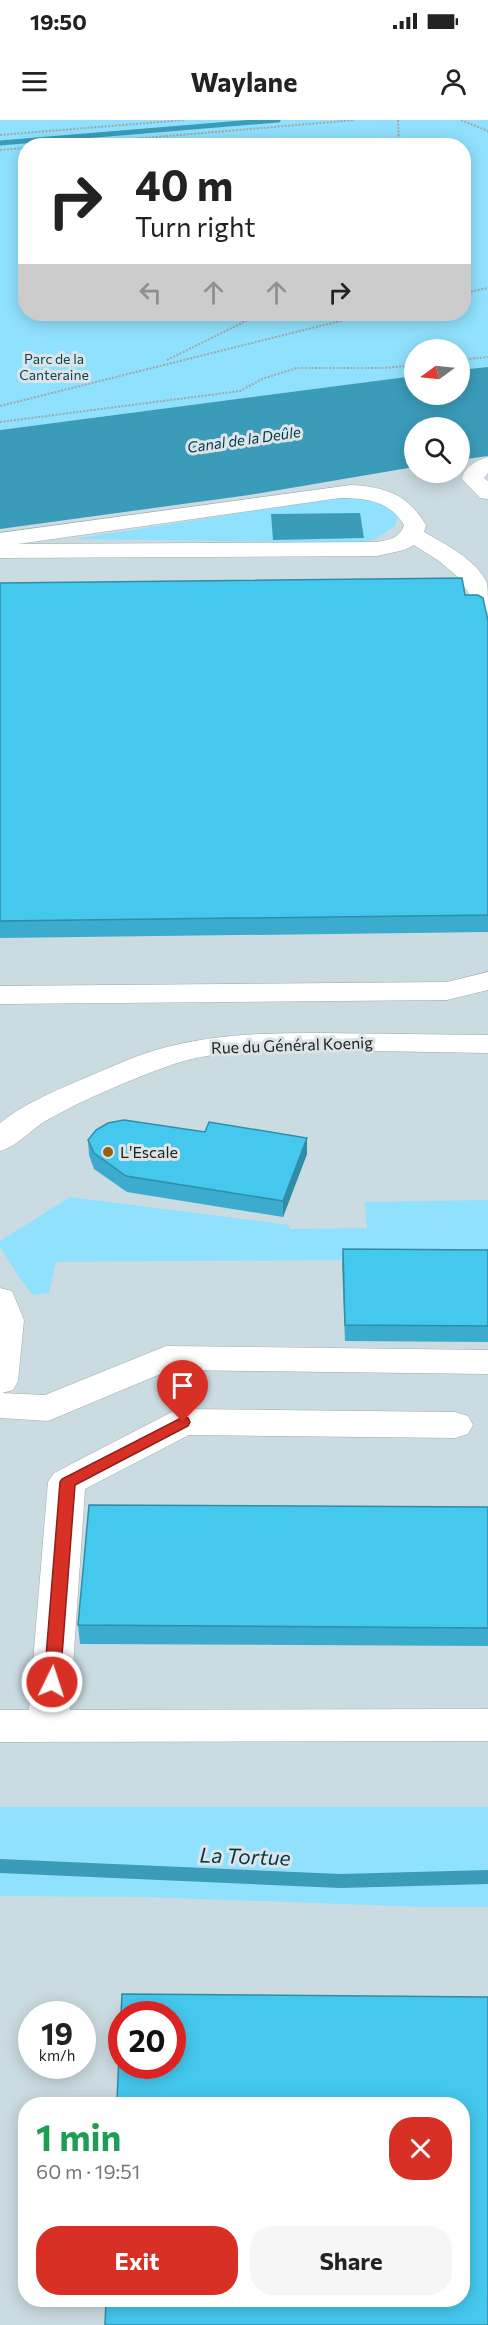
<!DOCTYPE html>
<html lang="en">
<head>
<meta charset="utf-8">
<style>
	body { margin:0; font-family:Commissioner,sans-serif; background:#f6f6f6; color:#222; height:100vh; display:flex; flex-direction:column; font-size:22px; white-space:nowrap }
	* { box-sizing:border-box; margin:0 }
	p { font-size:20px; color:#767676 }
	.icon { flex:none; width:33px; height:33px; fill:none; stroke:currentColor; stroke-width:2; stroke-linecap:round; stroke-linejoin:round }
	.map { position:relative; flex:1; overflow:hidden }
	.sheet { position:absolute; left:18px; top:1977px; width:452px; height:210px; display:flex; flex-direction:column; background:#fff; border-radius:24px; box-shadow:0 3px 15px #0003 }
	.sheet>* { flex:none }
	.guide { position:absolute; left:18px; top:18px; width:453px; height:183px; border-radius:24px; box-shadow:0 3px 15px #0003; background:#fff; color:#222; overflow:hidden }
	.needle { width:39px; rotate:255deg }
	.fabs { position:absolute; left:404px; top:219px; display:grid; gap:12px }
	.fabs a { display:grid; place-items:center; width:66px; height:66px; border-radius:50%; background:#fff; box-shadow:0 3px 15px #0003; font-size:30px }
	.speed { position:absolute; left:18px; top:1881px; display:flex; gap:12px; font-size:30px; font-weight:700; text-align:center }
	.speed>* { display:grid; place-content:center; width:78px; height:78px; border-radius:50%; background:#fff; box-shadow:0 3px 15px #0003; line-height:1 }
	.speed small { font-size:15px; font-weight:400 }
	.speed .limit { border:9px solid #d22; background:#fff; color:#111 }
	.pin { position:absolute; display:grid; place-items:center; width:51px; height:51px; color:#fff; margin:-62px -26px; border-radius:50% 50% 50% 0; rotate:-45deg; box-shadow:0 0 6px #0007 }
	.pin .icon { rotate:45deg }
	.me { position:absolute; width:66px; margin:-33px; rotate:4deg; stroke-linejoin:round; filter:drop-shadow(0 0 4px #0008) }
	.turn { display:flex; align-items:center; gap:21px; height:126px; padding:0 18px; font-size:27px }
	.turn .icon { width:78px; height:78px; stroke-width:2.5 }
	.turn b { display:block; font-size:42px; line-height:51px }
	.lanes { display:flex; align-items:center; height:57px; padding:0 18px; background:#0003; justify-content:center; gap:30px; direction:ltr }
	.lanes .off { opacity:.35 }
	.round { display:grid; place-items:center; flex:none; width:63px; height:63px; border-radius:24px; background:#f6f6f6 }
	.overview { display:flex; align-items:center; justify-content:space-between; height:102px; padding:0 18px }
	h1 { font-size:36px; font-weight:700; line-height:45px; color:#1e9e55 }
	.button { display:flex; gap:12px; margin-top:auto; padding:12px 18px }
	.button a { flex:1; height:69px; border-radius:24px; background:#d93025; color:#fff; font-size:24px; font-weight:700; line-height:69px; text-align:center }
	.button a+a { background:#f6f6f6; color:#222 }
	.status { display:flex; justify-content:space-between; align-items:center; height:42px; padding:0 30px; background:#fff; direction:ltr }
	.status svg { height:16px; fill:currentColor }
	header { display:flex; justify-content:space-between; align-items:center; height:78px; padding:0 18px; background:#fff; font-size:27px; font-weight:700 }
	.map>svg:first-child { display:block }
	.built { fill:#cadbe1; fill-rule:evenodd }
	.green { fill:#90e1fd; fill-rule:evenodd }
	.water { fill:#3b9cb9 }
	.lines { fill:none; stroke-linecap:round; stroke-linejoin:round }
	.stream-far1 { stroke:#3b9cb9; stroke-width:5 }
	.stream { stroke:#3b9cb9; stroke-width:14 }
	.minor-casing { stroke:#a2aaac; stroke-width:1 }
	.path { stroke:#a1a8aa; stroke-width:2; stroke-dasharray:2 1.5; stroke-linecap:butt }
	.minor { fill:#fff; fill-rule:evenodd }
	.wall { fill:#3baccd }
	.shaded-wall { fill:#308ca7 }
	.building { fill:#45c8ee; stroke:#308ca7; stroke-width:1.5; fill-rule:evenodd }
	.route { fill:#d93025; stroke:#8d1f18; stroke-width:1.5 }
	.poi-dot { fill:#926011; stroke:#dce4e7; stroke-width:2 }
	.labels { text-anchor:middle; stroke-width:6; stroke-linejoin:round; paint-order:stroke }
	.far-park-label { font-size:14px; fill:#0d4656; stroke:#dce4e7 }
	.far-water-label { font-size:15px; font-style:italic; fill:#003b4b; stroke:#dce4e7 }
	.street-label { font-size:16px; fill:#202324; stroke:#dce4e7 }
	.poi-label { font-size:16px; fill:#202324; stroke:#dce4e7; text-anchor:start }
	.near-water-label { font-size:21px; font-style:italic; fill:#003b4b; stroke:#dce4e7 }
</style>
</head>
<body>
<div class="status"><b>19:50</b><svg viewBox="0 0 49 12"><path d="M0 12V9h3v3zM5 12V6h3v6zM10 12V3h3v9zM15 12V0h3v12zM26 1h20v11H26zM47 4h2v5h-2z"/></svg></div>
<header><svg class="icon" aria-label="menu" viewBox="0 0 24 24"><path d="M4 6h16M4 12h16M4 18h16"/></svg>Waylane<svg class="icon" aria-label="person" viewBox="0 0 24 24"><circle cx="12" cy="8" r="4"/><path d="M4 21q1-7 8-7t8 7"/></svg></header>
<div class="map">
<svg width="488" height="2205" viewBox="0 0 488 2205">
	<rect width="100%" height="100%" fill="#dce4e7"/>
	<path class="built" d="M488,275v1930h-488v-1865zM414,308h45v44h-45zM32,1894h50v52h-50zM122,1894h50v52h-50zM26,1984h436v196h-436z"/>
	<g class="green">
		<path d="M0,0h488v247l-29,3v-20h-45v26l-414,54zM26,26h438v168h-438z"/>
		<polygon points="354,377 381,384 398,395 395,406 373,420 359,423 74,419 336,378"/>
		<polygon points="70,1077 289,1105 290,1109 367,1108 365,1082 488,1080 488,1132 345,1140 56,1142 49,1173 33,1175 19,1157 0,1127 0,1121"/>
		<polygon points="0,1687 488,1687 488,1787 426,1787 147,1777 0,1776"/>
	</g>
	<g class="water">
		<polygon points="488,247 488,336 459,340 459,308 414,308 414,347 249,375 0,409 0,310 414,256 414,274 459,274 459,250"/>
		<polygon points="360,393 364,418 273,420 271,394"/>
	</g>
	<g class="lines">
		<polyline class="stream-far1" points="0,23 278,0"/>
		<polyline class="stream" points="0,1746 340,1761 488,1757"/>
		<defs>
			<g id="minor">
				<path d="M488,337v16l-4,5 4,3v18l-8,-1 -18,-19c2,-12 15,-19 26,-22z"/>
				<path d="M351,365c35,2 56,9 75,40l-2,7c21,12 53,28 63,51 1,8 1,21 1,29l-8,-2 -22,-33 -19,-16 -25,-16 -10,5 -27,6 -377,2v-25zM340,378c26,0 50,3 64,27 -4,13 -15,15 -27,17l-359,2z"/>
				<polygon points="488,852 488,870 447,880 0,884 0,866 447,862"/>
				<path d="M319,913l169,2v18c-68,-1 -137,-3 -205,-2 -36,1 -75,1 -109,13 -42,15 -86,33 -125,55 -17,9 -31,27 -49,32v-28c23,-19 53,-31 80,-43 25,-10 51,-23 76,-30 54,-16 108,-17 163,-17z"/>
				<polygon points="0,1168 12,1171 24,1200 18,1261 13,1270 2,1273 45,1275 166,1226 488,1230 488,1254 170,1250 48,1301 0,1298"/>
				<polygon points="183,1289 455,1292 468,1296 473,1305 468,1314 455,1318 189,1315 85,1369 70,1590 488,1589 488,1621 0,1622 0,1590 29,1590 48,1362 54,1353 170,1293"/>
			</g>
		</defs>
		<use href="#minor" class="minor-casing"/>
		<g class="path">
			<polyline points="398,0 399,26"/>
			<polyline points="461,0 488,11"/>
			<polyline points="0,15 184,0"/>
			<polyline points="51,26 355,0"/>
			<polyline points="0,30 26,28"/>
			<polyline points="464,173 488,168"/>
			<polyline points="167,240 260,194"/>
			<polyline points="459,240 488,237"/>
			<polyline points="0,286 368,194"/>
			<polyline points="0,302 240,271 262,259 297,248 385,248 414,245"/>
		</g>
		<use href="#minor" class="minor"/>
	</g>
	<g class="wall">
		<polygon points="0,463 465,475 488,501 488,812 0,818"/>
		<polygon points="205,1012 307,1018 307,1034 283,1097 127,1072 94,1049 89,1035 88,1020"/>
		<polygon points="343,1129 488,1130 488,1222 345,1221 342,1145"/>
		<polygon points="488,1387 488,1526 80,1524 78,1505"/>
	</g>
	<polygon class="shaded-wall" points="307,1018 307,1034 283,1097 283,1081"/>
	<g class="building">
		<polygon points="462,458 465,475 478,475 483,478 488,501 488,795 0,801 0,463"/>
		<polygon points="124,1000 205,1012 209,1002 307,1018 283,1081 126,1056 94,1033 88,1020 96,1010 108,1003"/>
		<polygon points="343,1129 488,1130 488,1206 345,1205"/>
		<polygon points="89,1385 488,1387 488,1508 78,1505"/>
		<path d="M122,1874l366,3v328h-383l1,-25h356v-196h-382v-6l37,1zM122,1894h50v52h-50z"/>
	</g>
	<polygon class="route" points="183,1297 188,1298 190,1302 188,1306 75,1365 60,1562 58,1566 52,1568 46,1566 44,1562 60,1362 62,1359"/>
	<circle class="poi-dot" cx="108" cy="1032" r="6"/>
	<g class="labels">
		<g class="far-park-label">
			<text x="54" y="244">Parc de la<tspan x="54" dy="16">Canteraine</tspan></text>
		</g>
		<g class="far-water-label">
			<text transform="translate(244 320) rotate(-8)" y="5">Canal de la Deûle</text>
		</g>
		<g class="street-label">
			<text transform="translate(292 925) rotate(-2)" y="6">Rue du Général Koenig</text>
		</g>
		<g class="poi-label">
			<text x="120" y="1038">L'Escale</text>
		</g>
		<g class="near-water-label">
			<text transform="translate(245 1737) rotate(2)" y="7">La Tortue</text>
		</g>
	</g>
</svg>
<div class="fabs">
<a><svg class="needle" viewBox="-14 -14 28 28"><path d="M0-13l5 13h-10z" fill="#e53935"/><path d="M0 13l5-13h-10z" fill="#767676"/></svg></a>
<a><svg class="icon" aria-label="search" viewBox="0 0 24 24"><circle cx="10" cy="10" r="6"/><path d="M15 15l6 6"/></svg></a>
</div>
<div class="speed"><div>19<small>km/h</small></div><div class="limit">20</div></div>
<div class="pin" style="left:183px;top:1302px;background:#d93025"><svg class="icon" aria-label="arrive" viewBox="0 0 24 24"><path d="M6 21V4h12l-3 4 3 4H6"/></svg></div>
<svg class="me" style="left:52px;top:1562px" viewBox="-20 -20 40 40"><circle r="17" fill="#d93025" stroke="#fff" stroke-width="3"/><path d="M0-11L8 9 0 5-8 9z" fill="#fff"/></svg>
<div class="guide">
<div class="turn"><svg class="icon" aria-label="right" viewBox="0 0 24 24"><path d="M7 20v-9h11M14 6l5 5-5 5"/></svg><div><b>40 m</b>Turn right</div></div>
<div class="lanes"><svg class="icon off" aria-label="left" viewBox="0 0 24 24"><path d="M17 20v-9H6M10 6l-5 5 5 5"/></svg><svg class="icon off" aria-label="ahead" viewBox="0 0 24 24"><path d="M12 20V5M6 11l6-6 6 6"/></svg><svg class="icon off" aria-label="ahead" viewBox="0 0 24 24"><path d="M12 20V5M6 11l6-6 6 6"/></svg><svg class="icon" aria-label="right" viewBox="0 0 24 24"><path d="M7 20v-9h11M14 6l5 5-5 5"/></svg></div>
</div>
<section class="sheet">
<div class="overview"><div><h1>1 min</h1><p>60 m · 19:51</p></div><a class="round" style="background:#d93025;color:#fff"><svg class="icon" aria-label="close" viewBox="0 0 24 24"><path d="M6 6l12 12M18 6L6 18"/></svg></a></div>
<div class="button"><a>Exit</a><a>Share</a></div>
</section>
</div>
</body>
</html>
